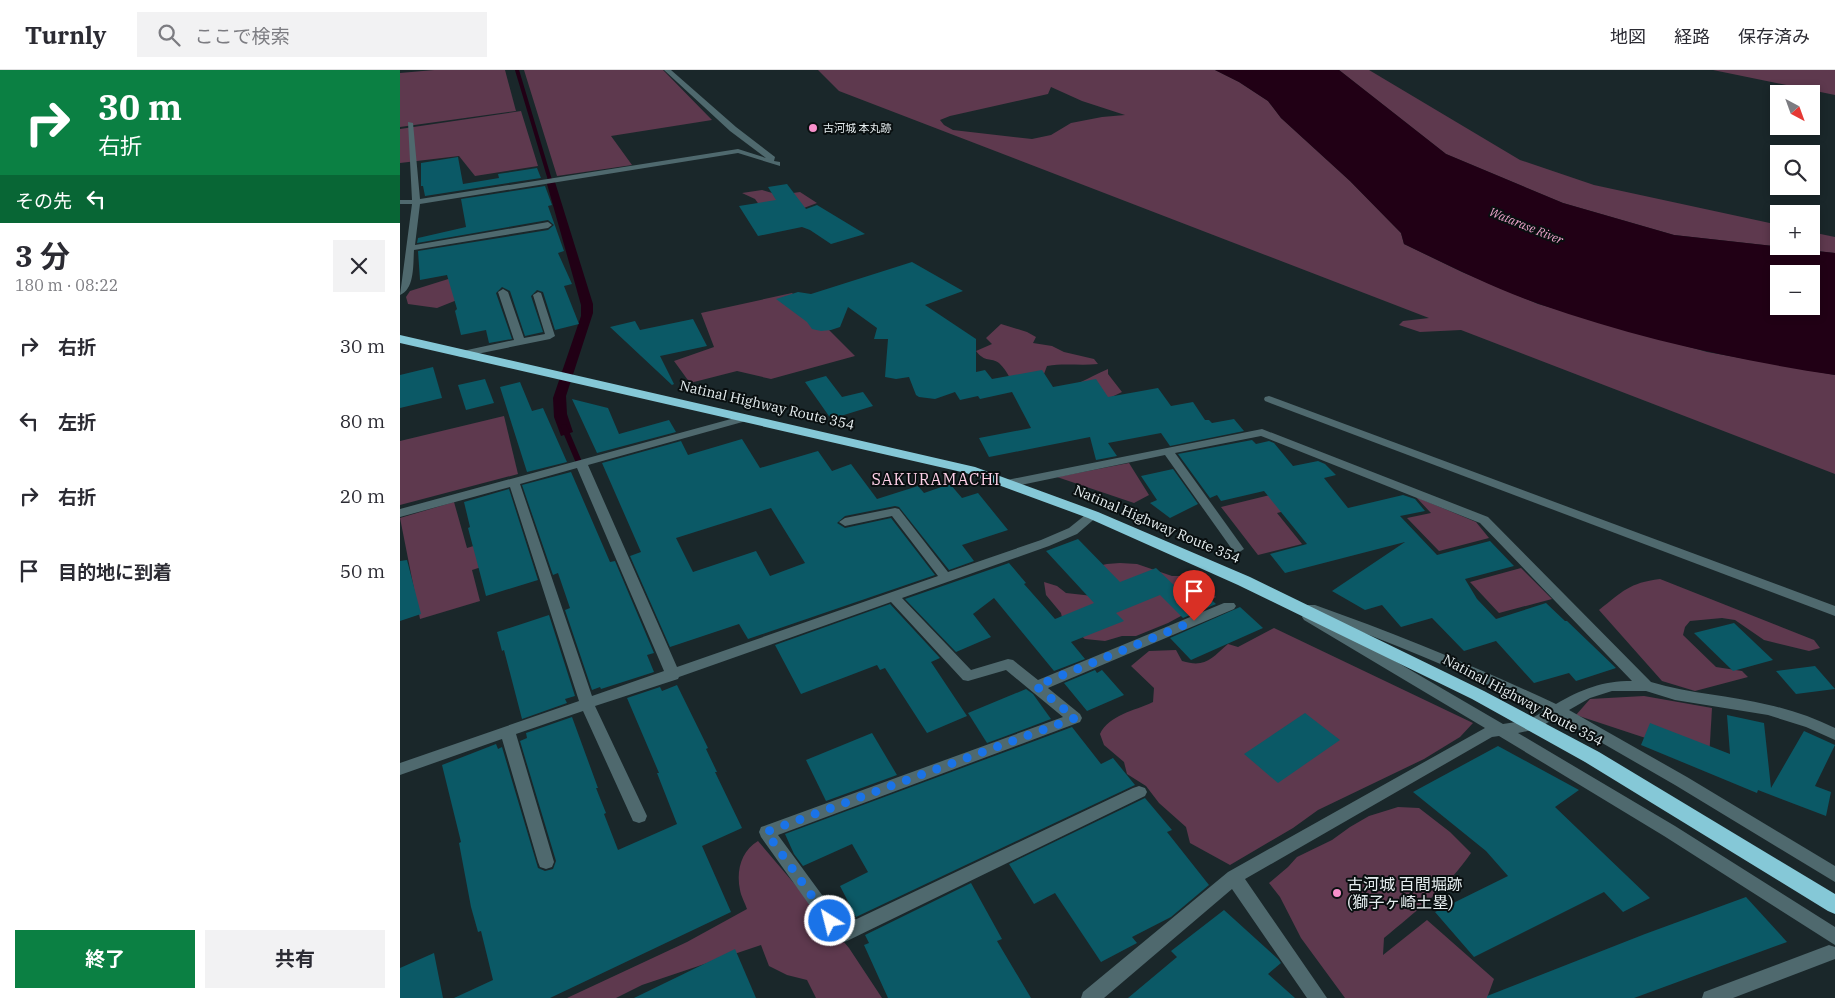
<!DOCTYPE html>
<html lang="ja">
<head>
<meta charset="utf-8">
<style>
	body { margin:0; font-family:"IBM Plex Serif","Noto Sans JP",serif; background:#f2f2f3; color:#2b2b33; height:100vh; display:flex; flex-direction:column; font-size:19px; white-space:nowrap }
	* { box-sizing:border-box; margin:0 }
	p { font-size:16px; color:#7c7c81 }
	.icon { flex:none; width:28px; height:28px; fill:none; stroke:currentColor; stroke-width:2; stroke-linecap:round; stroke-linejoin:round }
	.map { position:relative; flex:1; overflow:hidden }
	.details { display:flex; flex-direction:column; background:#fff; width:400px }
	.details>* { flex:none }
	.guide { background:#0b8043; color:#fff; overflow:hidden }
	.needle { width:32px; rotate:139deg }
	.fabs { position:absolute; left:1370px; top:15px; display:grid; gap:10px }
	.fabs a { display:grid; place-items:center; width:50px; height:50px; border-radius:0px; background:#fff; box-shadow:0 2px 8px #0003; font-size:25px }
	.pin { position:absolute; display:grid; place-items:center; width:42px; height:42px; color:#fff; margin:-51px -21px; border-radius:50% 50% 50% 0; rotate:-45deg; box-shadow:0 0 5px #0007 }
	.pin .icon { rotate:45deg }
	.me { position:absolute; width:55px; margin:-28px; rotate:324deg; stroke-linejoin:round; filter:drop-shadow(0 0 4px #0008) }
	.turn { display:flex; align-items:center; gap:18px; height:105px; padding:0 15px; font-size:22px }
	.turn .icon { width:65px; height:65px; stroke-width:2.5 }
	.turn b { display:block; font-size:35px; line-height:42px }
	.then { display:flex; align-items:center; height:48px; padding:0 15px; background:#0003; gap:10px; font-size:19px }
	.round { display:grid; place-items:center; flex:none; width:52px; height:52px; border-radius:0px; background:#f2f2f3 }
	.head { display:flex; align-items:center; justify-content:space-between; height:85px; padding:0 15px }
	h1 { font-size:30px; font-weight:700; line-height:38px }
	.action { display:flex; gap:10px; margin-top:auto; padding:10px 15px }
	.action a { flex:1; height:58px; border-radius:0px; background:#0b8043; color:#fff; font-size:20px; font-weight:700; line-height:58px; text-align:center }
	.action a+a { background:#f2f2f3; color:#2b2b33 }
	ul { padding:0; list-style:none }
	li { display:flex; align-items:center; gap:15px; height:75px; padding:0 15px }
	li div { flex:1 }
	li b { display:block; font-size:19px }
	li em { font-style:normal }
	header { display:flex; align-items:center; gap:30px; box-sizing:border-box; height:70px; padding:0 25px; background:#fff; border-bottom:1px solid #e1e1e2 }
	header strong { font-size:24px }
	nav { display:flex; gap:28px; margin-inline-start:auto; font-size:18px }
	.search { width:350px; height:45px; background:#f2f2f3; display:flex; align-items:center; gap:12px; box-sizing:border-box; padding:0 18px; border-radius:0px; color:#7c7c81; font-size:19px }
	main { display:flex; flex:1; min-height:0 }
	.map>svg:first-child { display:block }
	.green { fill:#5e394e; fill-rule:evenodd }
	.water { fill:#210015; fill-rule:evenodd }
	.lines { fill:none; stroke-linecap:round; stroke-linejoin:round }
	.stream-far1 { stroke:#210015; stroke-width:4 }
	.stream { stroke:#210015; stroke-width:6 }
	.building { fill:#0b5966; fill-rule:evenodd }
	.minor { fill:#4f696e; fill-rule:evenodd }
	.highway { fill:#85c8d7; fill-rule:evenodd }
	.route { stroke:#1a73e8; stroke-width:9; stroke-dasharray:0 16.2 }
	.poi-dot { fill:#f890cb; stroke:#090f10; stroke-width:2 }
	.labels { text-anchor:middle; stroke-width:4; stroke-linejoin:round; paint-order:stroke }
	.far-poi-label { font-size:11px; fill:#e6eef0; stroke:#090f10; text-anchor:start }
	.far-water-label { font-size:12px; font-style:italic; fill:#efa5cd; stroke:#090f10 }
	.street-label { font-size:14px; fill:#e6eef0; stroke:#090f10 }
	.quarter-label { font-size:16px; letter-spacing:1px; fill:#fdcfe6; stroke:#090f10 }
	.near-poi-label { font-size:16px; fill:#e6eef0; stroke:#090f10; text-anchor:start }
</style>
</head>
<body>
<header>
<strong>Turnly</strong>
<div class="search"><svg class="icon" aria-label="search" viewBox="0 0 24 24"><circle cx="10" cy="10" r="6"/><path d="M15 15l6 6"/></svg>ここで検索</div>
<nav><a>地図</a><a>経路</a><a>保存済み</a></nav>
</header>
<main>
<section class="details">
<div class="guide">
<div class="turn"><svg class="icon" aria-label="right" viewBox="0 0 24 24"><path d="M7 20v-9h11M14 6l5 5-5 5"/></svg><div><b>30 m</b>右折</div></div>
<div class="then">その先<svg class="icon" aria-label="left" viewBox="0 0 24 24"><path d="M17 20v-9H6M10 6l-5 5 5 5"/></svg></div>
</div>
<div class="head"><div><h1>3 分</h1><p>180 m · 08:22</p></div><a class="round"><svg class="icon" aria-label="close" viewBox="0 0 24 24"><path d="M6 6l12 12M18 6L6 18"/></svg></a></div>
<ul>
<li><svg class="icon" aria-label="right" viewBox="0 0 24 24"><path d="M7 20v-9h11M14 6l5 5-5 5"/></svg><div><b>右折</b></div><em>30 m</em></li>
<li><svg class="icon" aria-label="left" viewBox="0 0 24 24"><path d="M17 20v-9H6M10 6l-5 5 5 5"/></svg><div><b>左折</b></div><em>80 m</em></li>
<li><svg class="icon" aria-label="right" viewBox="0 0 24 24"><path d="M7 20v-9h11M14 6l5 5-5 5"/></svg><div><b>右折</b></div><em>20 m</em></li>
<li><svg class="icon" aria-label="arrive" viewBox="0 0 24 24"><path d="M6 21V4h12l-3 4 3 4H6"/></svg><div><b>目的地に到着</b></div><em>50 m</em></li>
</ul>
<div class="action"><a>終了</a><a>共有</a></div>
</section>
<div class="map">
<svg width="1435" height="928" viewBox="0 0 1435 928">
	<rect width="100%" height="100%" fill="#1a272a"/>
	<g class="green">
		<polygon points="34,0 105,0 116,41 0,57 0,3"/>
		<polygon points="124,0 263,0 312,50 211,66 232,95 157,106"/>
		<path d="M418,0h397l24,12 29,19 13,17 69,63 51,52 3,11 58,28 76,32 169,48 128,23v99l-374,-144 -41,2 -21,-7 4,-4 26,-3 -590,-227zM651,17l31,14 43,14 -23,2 -31,6 -20,12 -19,4 -79,-9 -9,-5 -4,-5 10,-4 98,-22z"/>
		<polygon points="939,0 969,0 1120,90 1194,115 1379,155 1379,176 1411,176 1411,162 1435,167 1435,183 1274,165 1163,133 1046,84"/>
		<polygon points="1313,0 1435,0 1435,25"/>
		<polygon points="121,41 138,96 75,106 59,86 0,93 0,59"/>
		<polygon points="362,120 379,125 400,122 417,133 375,149 369,149 355,129 342,123"/>
		<polygon points="77,200 67,226 37,238 8,234 6,227 10,221"/>
		<polygon points="392,223 455,286 371,309 337,301 290,313 274,291 314,277 301,243"/>
		<path d="M601,254l26,8 9,5 -3,6 19,3 12,6 30,7 4,5c-17,2 -34,-1 -51,2l-3,8 6,11 -4,2 8,5c21,-6 34,-14 54,-23v5l14,18 -29,14 -34,-8 -37,7c-6,-13 -12,-32 -23,-42 -8,-6 -14,0 -23,-12l16,-7 -6,-6z"/>
		<polygon points="104,346 118,404 0,435 0,371"/>
		<polygon points="729,393 749,425 734,433 657,407"/>
		<polygon points="899,418 913,434 877,443 902,474 858,485 821,437"/>
		<polygon points="1016,427 1076,452 1089,468 1039,481 1007,448 1031,443"/>
		<polygon points="54,432 67,478 119,462 126,483 72,500 80,531 20,549 0,448"/>
		<polygon points="720,493 737,494 772,506 793,506 808,512 812,524 816,527 768,553 736,566 722,566 705,571 685,569 663,552 661,543 646,525 644,512 657,516 666,523 693,526 683,499 707,494"/>
		<polygon points="1121,498 1152,529 1099,543 1070,512"/>
		<path d="M1260,509l154,61 6,8 -11,3 -45,-11 -29,-20 -13,-2 -32,3 -5,6 -2,8 33,32 26,4 6,6 -53,14 -33,-10 -63,-71c24,-19 30,-27 61,-31z"/>
		<path d="M874,558l199,95 -13,14 -36,22 -106,51 -25,18 -63,37 -40,-22 -4,-16 -27,-24 -13,-17 -19,-12 -3,-12 -20,-17 -4,-11c9,-19 34,-23 53,-32l1,-14 -23,-22 18,-15 27,-1 6,11c23,7 29,-2 46,-17l10,3z"/>
		<polygon points="1244,626 1312,638 1309,689 1176,645 1190,629"/>
		<path d="M998,737l21,1 31,24 21,21c-23,34 -56,59 -87,85l-1,17 44,-35 67,59 -7,19h-142l-44,-60 -21,-41 -11,-14 19,-16 9,-10 35,-17 18,-13 19,-11z"/>
		<path d="M358,771l91,107 33,50h-66l-9,-18 -20,-5 -18,-9 -8,-21 -119,40 -26,13h-49l120,-56 60,-33c-2,-6 -6,-13 -7,-19 -4,-19 1,-39 18,-49z"/>
	</g>
	<g class="water">
		<path d="M815,0h124l107,84 117,49 111,32 161,18v122c-100,-15 -200,-37 -296,-71 -46,-16 -91,-39 -135,-60l-3,-11 -51,-52 -69,-63 -13,-17 -29,-19zM1379,204h32v32h-32z"/>
		<polygon points="144,110 155,112 193,234 193,243 166,326 167,344 173,362 161,366 154,347 153,328 181,246 181,235 147,114"/>
	</g>
	<g class="lines">
		<polyline class="stream-far1" points="117,0 150,110"/>
		<polyline class="stream" points="164,357 178,390"/>
	</g>
	<g class="building">
		<polygon points="58,87 63,114 99,108 98,104 137,98 141,108 25,126 23,116 21,116 21,93"/>
		<polygon points="387,114 406,139 417,135 465,164 431,174 410,160 402,157 358,166 339,136 376,130 368,117"/>
		<polygon points="145,116 152,135 148,136 164,181 158,183 172,214 164,216 179,254 155,260 143,222 137,220 131,226 143,262 125,266 110,221 102,217 96,223 112,269 89,273 86,260 61,265 55,241 57,239 47,205 20,210 18,181 148,160 154,155 148,150 17,173 18,168 66,157 61,129"/>
		<polygon points="512,192 563,221 525,235 576,269 576,302 585,300 592,309 642,300 653,317 696,309 708,327 758,318 771,336 793,332 805,350 809,350 812,353 834,349 844,361 770,376 761,363 708,373 717,386 696,390 690,367 589,387 579,368 631,358 612,322 580,329 578,326 560,330 555,322 535,329 519,327 516,325 509,307 496,309 485,307 488,269 474,269 477,258 448,237 440,257 431,260 421,261 412,259 407,252 376,229 398,222 411,224"/>
		<polygon points="293,249 307,276 260,286 274,314 272,315 210,257 235,251 240,260"/>
		<polygon points="33,297 42,328 0,338 0,305"/>
		<polygon points="426,306 442,327 463,322 473,336 431,349 405,312"/>
		<polygon points="85,309 94,333 66,340 58,315"/>
		<polygon points="120,312 132,341 143,338 167,392 127,402 100,317"/>
		<polygon points="172,329 208,338 219,364 269,350 276,362 197,383"/>
		<path d="M342,369l18,29 58,-17 14,20 19,-7 26,35 41,-13 6,7 26,-9 12,14 16,-5 30,37 -46,15 12,16 -25,9 -50,-63 -4,-1 -50,10 -8,7 8,5 46,-10 44,57 -187,64 -9,-15 -69,23 -40,-91 11,-4 -39,-89 79,-22 7,14zM371,438l34,55 -35,13 -14,-25 -63,21 -17,-34z"/>
		<polygon points="852,370 856,374 869,371 874,373 893,396 918,391 925,394 936,405 924,408 948,438 1003,425 1015,429 1025,441 1000,446 1037,485 1090,471 1114,496 1065,509 1077,529 1096,549 1146,533 1165,551 1167,551 1216,598 1176,611 1169,603 1134,613 1096,571 1064,581 1032,548 1001,557 982,535 965,540 932,521 1005,472 885,503 870,484 907,474 864,421 821,431 817,425 810,428 778,384"/>
		<polygon points="773,399 798,434 770,448 750,433 757,430 741,406"/>
		<polygon points="171,402 210,492 215,491 254,583 247,585 254,602 201,619 200,617 192,620 165,540 170,538 158,503 153,505 122,415"/>
		<polygon points="109,419 138,510 86,526 68,458 70,457 64,432"/>
		<polygon points="678,469 720,512 756,498 779,520 794,514 816,534 783,548 760,525 716,543 724,551 671,572 685,589 654,601 594,528 573,544 591,567 556,582 505,529 609,493 626,513 624,514 655,549 694,533 646,481"/>
		<polygon points="7,490 21,544 0,551 0,491"/>
		<polygon points="490,534 540,588 531,592 567,646 527,663 485,598 480,600 477,595 401,624 375,575"/>
		<polygon points="840,537 863,558 791,590 770,568"/>
		<polygon points="149,545 175,626 165,629 167,633 122,649 104,580 102,581 97,562"/>
		<polygon points="1334,553 1373,590 1333,601 1294,563"/>
		<polygon points="1415,596 1435,619 1396,624 1376,601"/>
		<polygon points="695,600 697,603 702,600 724,625 687,641 664,613"/>
		<polygon points="277,615 308,678 306,679 317,702 315,702 342,758 302,776 331,842 150,928 54,928 93,910 81,861 78,862 71,837 59,773 61,772 42,695 96,674 98,679 102,677 138,798 145,801 153,799 156,791 120,671 127,668 126,663 172,647 198,718 196,718 206,743 204,744 218,780 277,754 257,703 259,703 227,628 260,617 262,621"/>
		<polygon points="626,619 633,624 651,649 587,673 568,643"/>
		<polygon points="905,643 940,670 878,713 844,684"/>
		<polygon points="1327,645 1364,653 1371,718 1404,661 1435,675 1415,716 1431,722 1426,746 1358,720 1357,723 1241,675 1250,653 1330,684"/>
		<polygon points="672,657 701,694 713,688 735,715 456,847 440,816 468,802 452,774 403,796 394,784 385,764"/>
		<polygon points="472,663 497,705 426,731 406,690"/>
		<polygon points="1098,676 1179,720 1155,737 1250,828 1223,842 1204,822 1074,887 1035,842 1108,806 1086,781 1013,722"/>
		<polygon points="745,728 772,760 767,762 809,815 771,847 732,867 737,873 701,892 655,823 634,834 609,794"/>
		<polygon points="571,813 602,869 597,871 631,928 488,928 464,875 469,873 465,865"/>
		<polygon points="1346,827 1387,872 1234,928 1087,928 1087,926 1245,864"/>
		<polygon points="824,840 878,889 881,893 868,904 895,928 728,928 777,887 771,881"/>
		<polygon points="335,879 356,928 234,928"/>
		<polygon points="34,883 43,928 0,928 0,898"/>
	</g>
	<g class="lines">
		<g class="minor">
			<path d="M264,0h7l65,57 39,30 -1,4 6,1v4l-42,-13 -318,51 -5,41 133,-23 4,3 -4,3 -134,22c-1,14 1,39 -14,45l12,-91h-12v-4h12l-4,-78 5,1 7,76 318,-50 28,9 -36,-27z"/>
			<polygon points="103,219 108,222 124,268 145,264 133,225 138,222 141,223 155,266 150,269 62,287 58,286 58,282 114,270 98,222"/>
			<polygon points="869,326 1435,536 1435,546 865,331 864,329 865,327"/>
			<path d="M342,346l5,3 -1,2 -158,44 89,202 261,-91 -46,-60 -47,10 -6,-4 6,-4 50,-10 4,1 49,63 93,-32 28,-12 20,-16h8l2,3 -22,19 -28,12 -147,52 69,72 37,-11 5,1 25,20 186,-77h10l2,3 -2,3 -186,79 32,26 2,4 -2,4 -302,113 66,90 289,-137 6,-2 6,2 2,4 -2,4 -298,145 -6,2 -6,-2 -74,-104 -2,-5 2,-5 302,-110 -57,-47 -38,11 -5,-1 -72,-78 -212,75 -1,2 -83,27 52,110 -2,5 -6,2 -6,-2 -50,-110 -67,23 38,128 -2,5 -6,2 -6,-2 -2,-5 -36,-123 -102,36v-12l179,-62 -69,-214 -110,30v-8zM177,398l87,203 -72,25 -72,-212z"/>
			<path d="M862,359l226,88 163,165c39,12 79,13 118,23 23,5 45,13 66,23v12l-29,-13 -38,-12 -93,-15 -29,-9h-34l-22,7 -21,12 118,67 148,89v16l-160,-97 -118,-68 -20,12 -19,4 157,93 160,101v18l-171,-109 -165,-100 -7,1 -247,142 82,119h-20l-75,-109 -128,109h-23l2,-6 145,-120 257,-144 -181,-108 -2,-3 2,-3 5,-2 -6,-4 2,-3h10c82,29 162,62 241,99 26,-15 46,-23 76,-23l-152,-158 -219,-87 -86,17 69,96 -6,4 -4,-1 -69,-97 -158,33 -6,-4 6,-4zM916,545c78,28 153,60 228,96l-15,9 -26,4z"/>
			<polygon points="1429,875 1435,877 1435,889 1333,928 1302,928 1304,922"/>
		</g>
		<polygon class="highway" points="0,265 575,397 698,442 850,507 1084,621 1199,682 1435,824 1435,844 1428,841 1185,692 1072,629 838,515 688,448 566,403 0,273"/>
	</g>
	<g class="lines">
		<polyline class="route" points="430,851 366,762 675,648 636,616 794,551"/>
	</g>
	<g class="poi-dot">
		<circle cx="413" cy="58" r="5"/>
		<circle cx="937" cy="823" r="5"/>
	</g>
	<g class="labels">
		<g class="far-poi-label">
			<text x="423" y="62">古河城 本丸跡</text>
		</g>
		<g class="far-water-label">
			<text transform="translate(1126 156) rotate(22)" y="4">Watarase River</text>
		</g>
		<g class="street-label">
			<text transform="translate(367 335) rotate(13)" y="5">Natinal Highway Route 354</text>
			<text transform="translate(757 454) rotate(23)" y="5">Natinal Highway Route 354</text>
			<text transform="translate(1123 630) rotate(28)" y="5">Natinal Highway Route 354</text>
		</g>
		<g class="quarter-label">
			<text x="536" y="415">SAKURAMACHI</text>
		</g>
		<g class="near-poi-label">
			<text x="947" y="820">古河城 百間堀跡<tspan x="947" dy="18">(獅子ヶ崎土塁)</tspan></text>
		</g>
	</g>
</svg>
<div class="fabs">
<a><svg class="needle" viewBox="-14 -14 28 28"><path d="M0-13l5 13h-10z" fill="#e53935"/><path d="M0 13l5-13h-10z" fill="#7c7c81"/></svg></a>
<a><svg class="icon" aria-label="search" viewBox="0 0 24 24"><circle cx="10" cy="10" r="6"/><path d="M15 15l6 6"/></svg></a>
<a>+</a>
<a>−</a>
</div>
<div class="pin" style="left:794px;top:551px;background:#d93025"><svg class="icon" aria-label="arrive" viewBox="0 0 24 24"><path d="M6 21V4h12l-3 4 3 4H6"/></svg></div>
<svg class="me" style="left:430px;top:851px" viewBox="-20 -20 40 40"><circle r="17" fill="#1a73e8" stroke="#fff" stroke-width="3"/><path d="M0-11L8 9 0 5-8 9z" fill="#fff"/></svg>
</div>
</main>
</body>
</html>
